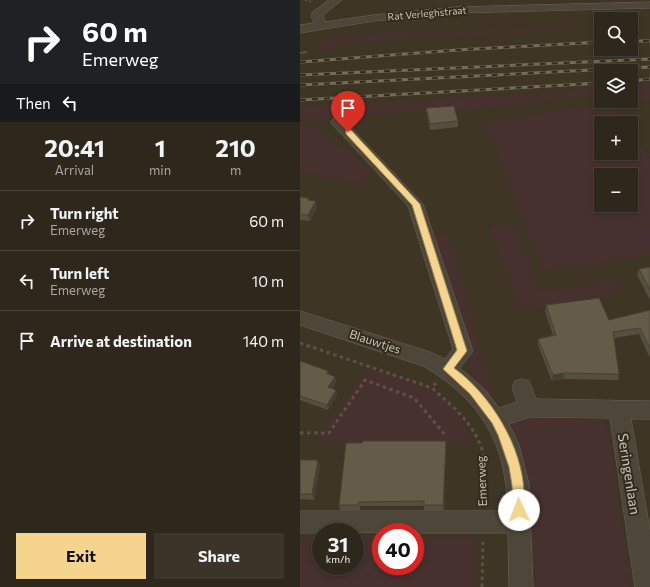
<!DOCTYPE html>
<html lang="en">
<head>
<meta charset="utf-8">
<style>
	body { margin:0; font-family:Commissioner,sans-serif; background:#3a3429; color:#f1f3f6; height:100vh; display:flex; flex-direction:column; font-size:15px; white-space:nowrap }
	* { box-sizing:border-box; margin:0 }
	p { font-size:13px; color:#a7a6a3 }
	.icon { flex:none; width:22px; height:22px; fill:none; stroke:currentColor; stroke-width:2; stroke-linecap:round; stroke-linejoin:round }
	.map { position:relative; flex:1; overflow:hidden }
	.panel { display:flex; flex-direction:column; background:#2e281c; width:300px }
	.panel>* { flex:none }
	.hud { background:#202124; color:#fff; overflow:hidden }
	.tools { position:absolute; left:294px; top:12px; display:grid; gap:8px }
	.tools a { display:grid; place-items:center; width:44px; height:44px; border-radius:0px; background:#2e281c; box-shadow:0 2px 6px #0003,0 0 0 1px #49443b; font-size:20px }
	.speed { position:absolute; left:12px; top:523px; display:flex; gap:8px; font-size:20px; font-weight:700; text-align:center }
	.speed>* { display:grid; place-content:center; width:52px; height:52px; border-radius:50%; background:#2e281c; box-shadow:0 2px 6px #0003,0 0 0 1px #49443b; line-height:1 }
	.speed small { font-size:10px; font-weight:400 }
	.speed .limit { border:6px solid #d22; background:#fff; color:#111 }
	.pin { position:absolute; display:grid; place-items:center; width:34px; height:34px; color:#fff; margin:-41px -17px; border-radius:50% 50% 50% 0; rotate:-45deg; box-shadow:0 0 4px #0007 }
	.pin .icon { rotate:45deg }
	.me { position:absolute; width:44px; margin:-22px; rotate:358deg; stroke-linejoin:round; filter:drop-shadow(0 0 3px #0008) }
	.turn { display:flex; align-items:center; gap:14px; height:84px; padding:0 16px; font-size:18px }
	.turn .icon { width:52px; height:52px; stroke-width:2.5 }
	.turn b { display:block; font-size:28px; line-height:34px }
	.then { display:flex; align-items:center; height:38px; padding:0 16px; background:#0003; gap:8px; font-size:15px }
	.eta { display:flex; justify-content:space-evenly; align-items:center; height:68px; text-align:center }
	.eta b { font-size:24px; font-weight:700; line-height:28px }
	.primary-button { display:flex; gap:8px; margin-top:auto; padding:8px 16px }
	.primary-button a { flex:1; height:46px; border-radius:0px; background:#f5d58e; color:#111; font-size:16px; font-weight:700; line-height:46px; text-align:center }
	.primary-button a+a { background:#3a3429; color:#f1f3f6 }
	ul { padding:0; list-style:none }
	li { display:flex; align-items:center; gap:12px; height:60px; padding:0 16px; border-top:1px solid #49443b }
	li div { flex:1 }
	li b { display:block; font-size:15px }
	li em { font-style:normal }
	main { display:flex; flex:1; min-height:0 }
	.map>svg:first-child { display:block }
	.green { fill:#46312f; fill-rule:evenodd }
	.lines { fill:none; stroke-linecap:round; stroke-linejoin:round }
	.stream { fill:#605236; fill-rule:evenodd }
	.minor-casing { stroke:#6c6557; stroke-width:1 }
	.path-far1 { stroke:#604e49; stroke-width:2; stroke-dasharray:2 2; stroke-linecap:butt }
	.path { stroke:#604e49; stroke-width:3; stroke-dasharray:3.5 3.5; stroke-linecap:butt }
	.minor { fill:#4e4739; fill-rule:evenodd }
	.rail-casing { stroke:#756c5b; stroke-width:3 }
	.rail { stroke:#332c1e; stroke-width:2; stroke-dasharray:6; stroke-linecap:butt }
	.wall { fill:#564f3f }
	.shaded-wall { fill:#464033 }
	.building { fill:#645c49; stroke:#464033 }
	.route { fill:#f5d58e; stroke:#9f8a5c }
	.labels { text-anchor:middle; stroke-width:4; stroke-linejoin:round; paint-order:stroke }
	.far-street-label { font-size:10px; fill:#c9c3b5; stroke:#332c1e }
	.street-label { font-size:12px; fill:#c9c3b5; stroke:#332c1e }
	.near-street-label { font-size:14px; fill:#c9c3b5; stroke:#332c1e }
</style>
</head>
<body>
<main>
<section class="panel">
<div class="hud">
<div class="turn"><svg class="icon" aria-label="right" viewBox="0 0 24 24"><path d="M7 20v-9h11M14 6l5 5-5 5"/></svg><div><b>60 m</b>Emerweg</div></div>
<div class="then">Then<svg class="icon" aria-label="left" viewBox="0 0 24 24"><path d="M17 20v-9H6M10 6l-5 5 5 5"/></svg></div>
</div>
<div class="eta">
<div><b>20:41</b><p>Arrival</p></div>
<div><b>1</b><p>min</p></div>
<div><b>210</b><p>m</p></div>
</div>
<ul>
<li><svg class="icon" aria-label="right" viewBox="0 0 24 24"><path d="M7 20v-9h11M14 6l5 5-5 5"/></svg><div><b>Turn right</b><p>Emerweg</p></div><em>60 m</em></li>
<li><svg class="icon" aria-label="left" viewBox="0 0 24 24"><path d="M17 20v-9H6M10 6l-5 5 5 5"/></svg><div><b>Turn left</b><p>Emerweg</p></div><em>10 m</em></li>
<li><svg class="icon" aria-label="arrive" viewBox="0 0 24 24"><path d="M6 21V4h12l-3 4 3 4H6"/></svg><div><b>Arrive at destination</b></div><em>140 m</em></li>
</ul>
<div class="primary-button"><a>Exit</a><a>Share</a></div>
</section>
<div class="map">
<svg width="350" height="587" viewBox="0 0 350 587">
	<rect width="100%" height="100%" fill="#3e3525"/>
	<g class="green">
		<polygon points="263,27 269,28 269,31 111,37 35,43 36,47 25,50 19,49 18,44 20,40 34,36"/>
		<polygon points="350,83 350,99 335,100 331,94 331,87 336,87 335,84"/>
		<polygon points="301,89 301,94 247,99 161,112 159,108 2,120 6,128 17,128 73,170 62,184 0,172 0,107"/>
		<path d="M314,104l12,19h-25v30h30v-23l19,29v95l-107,17 -59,-150zM301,175h30v30h-30z"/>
		<polygon points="213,223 238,291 257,290 317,279 323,291 221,310 188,227"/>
		<polygon points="149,234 195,404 174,383 159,319 134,237"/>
		<path d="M69,368c23,9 55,16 74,31 12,9 24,30 29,44l-156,-2z"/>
		<polygon points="232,417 303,419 309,433 330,587 230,587 227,483 223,454 216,435 207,420"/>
		<polygon points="81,538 81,566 115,566 115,538 176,538 175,587 0,587 0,539 21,539 21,566 55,566 55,539"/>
	</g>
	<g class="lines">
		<polygon class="stream" points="6,51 8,52 7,53 0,54 0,52"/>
		<defs>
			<g id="minor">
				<polygon points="29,0 42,0 23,15 25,22 74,15 156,7 350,2 350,8 156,13 74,21 0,33 0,25 14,23 11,16 12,13"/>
				<path d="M38,118l5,1 80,85 50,147 -13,17 24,21 15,19 18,-6 -5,-15 3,-6 7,-2 7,2 7,18 114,2v18h-19l19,112v56h-15l-25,-169 -81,-1 -20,7 10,21 10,39 4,103h-24l-1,-54h-93v-1l-115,1v-22h207c1,-67 -27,-112 -84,-145l-123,-41v-14l130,41 15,7 8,-10 -45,-143 -75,-81 -2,-3 2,-3z"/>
			</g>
		</defs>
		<use href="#minor" class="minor-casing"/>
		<polyline class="path-far1" points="5,0 12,2"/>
		<g class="path">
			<polyline points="0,343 132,388"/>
			<path d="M136,383l-4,5c21,19 43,36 51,65 3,12 0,37 0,50"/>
			<polyline points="0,433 29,433 65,380 114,398 146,436"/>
			<polyline points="182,587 183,542"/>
		</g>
		<use href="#minor" class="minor"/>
		<defs>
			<g id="rail">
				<polyline points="331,41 350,41"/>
				<polyline points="0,62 157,50 301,42"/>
				<polyline points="0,75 350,59"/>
				<polyline points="331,81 350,79"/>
				<polyline points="0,85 350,67"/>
				<polyline points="0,100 301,83"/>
			</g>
		</defs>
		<use href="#rail" class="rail-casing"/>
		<use href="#rail" class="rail"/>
	</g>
	<g class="wall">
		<polygon points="126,108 158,121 158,127 130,130 127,114"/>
		<polygon points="0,197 8,198 9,200 17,207 10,221 0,220"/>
		<polygon points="350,267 350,300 337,275 339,269"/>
		<polygon points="246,305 309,320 350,310 350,358 339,334 314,338 319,374 318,380 263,379 252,381 238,345 238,339 253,335 245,311"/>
		<polygon points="0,361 28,371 29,374 35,377 36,382 32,389 37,395 28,410 0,400"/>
		<polygon points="146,446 144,510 124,510 124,506 60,506 60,510 40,510 39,505"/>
		<polygon points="0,460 20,465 14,500 0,499"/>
	</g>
	<g class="shaded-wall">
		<polygon points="16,201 17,207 10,221 8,215"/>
		<polygon points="264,373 263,379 252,381 253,375"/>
		<polygon points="35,377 36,382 29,393 28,387"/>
		<polygon points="36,390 37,395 28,410 27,405"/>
		<polygon points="146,441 146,446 144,510 143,505"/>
		<polygon points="18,460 20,465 14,500 12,494"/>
	</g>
	<g class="building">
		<polygon points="154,106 158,121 130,124 126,108"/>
		<polygon points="0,197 8,198 8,200 16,201 8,215 0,214"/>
		<polygon points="350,267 350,290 339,269"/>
		<polygon points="299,298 309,320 350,310 350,348 340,328 313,332 319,374 264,373 253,375 238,339 256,335 246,305"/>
		<polygon points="0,361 28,371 26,373 35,377 28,387 36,390 27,405 0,396"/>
		<polygon points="63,441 146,441 143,505 124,505 124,501 59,502 58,505 39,505 46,443 62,443"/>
		<polygon points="0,460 18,460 12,494 0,494"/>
	</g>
	<path class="route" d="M46,130h5l69,74 47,147 -13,17c37,27 68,78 70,124 0,7 2,15 -1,22l-4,1 -4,-1 -2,-4 -1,-25 -3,-18 -11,-32 -6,-12 -22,-29 -27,-25 14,-19 -45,-145 -66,-71z"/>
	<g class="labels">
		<g class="far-street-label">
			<text transform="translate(127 13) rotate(-5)" y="4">Rat Verleghstraat</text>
		</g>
		<g class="street-label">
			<text transform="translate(75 342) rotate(18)" y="4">Blauwtjes</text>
			<text transform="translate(182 481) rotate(-92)" y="4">Emerweg</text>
		</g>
		<g class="near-street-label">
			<text transform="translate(329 474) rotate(81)" y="5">Seringenlaan</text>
		</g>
	</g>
</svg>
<div class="tools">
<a><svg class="icon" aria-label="search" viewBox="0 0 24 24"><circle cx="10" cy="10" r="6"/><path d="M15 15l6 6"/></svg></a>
<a><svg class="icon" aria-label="layers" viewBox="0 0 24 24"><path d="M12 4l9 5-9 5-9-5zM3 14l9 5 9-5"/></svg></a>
<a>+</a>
<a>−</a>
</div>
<div class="speed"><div>31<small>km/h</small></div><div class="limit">40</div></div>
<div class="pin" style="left:48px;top:132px;background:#d93025"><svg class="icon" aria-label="arrive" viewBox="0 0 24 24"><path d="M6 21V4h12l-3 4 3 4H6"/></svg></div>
<svg class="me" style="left:219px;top:510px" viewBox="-20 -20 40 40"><circle r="19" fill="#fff"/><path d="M0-13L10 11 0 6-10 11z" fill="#f5d58e"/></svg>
</div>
</main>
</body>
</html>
